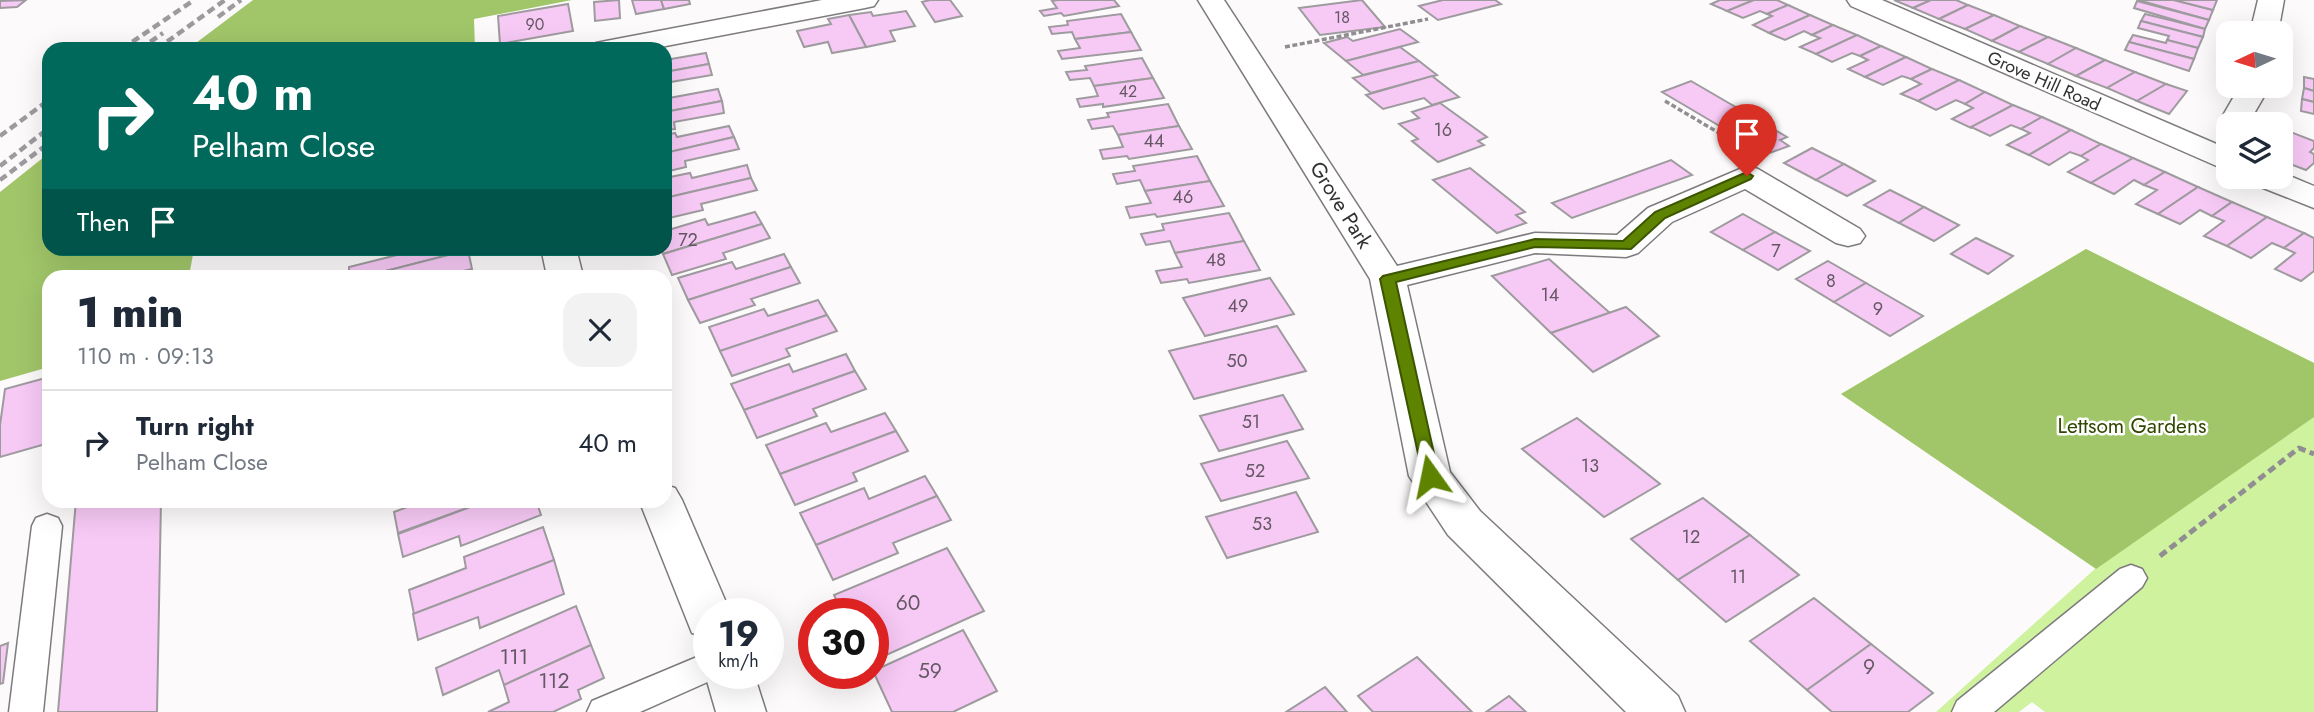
<!DOCTYPE html>
<html lang="en">
<head>
<meta charset="utf-8">
<style>
	body { margin:0; font-family:Jost,sans-serif; background:#f2f2f3; color:#1f2937; height:100vh; display:flex; flex-direction:column; font-size:26px; white-space:nowrap }
	* { box-sizing:border-box; margin:0 }
	p { font-size:23px; color:#747a83 }
	.icon { flex:none; width:38px; height:38px; fill:none; stroke:currentColor; stroke-width:2; stroke-linecap:round; stroke-linejoin:round }
	.map { position:relative; flex:1; overflow:hidden }
	.sheet { position:absolute; left:42px; top:270px; width:630px; height:238px; display:flex; flex-direction:column; background:#fff; border-radius:21px; box-shadow:0 7px 28px #0002 }
	.sheet>* { flex:none }
	.guide { position:absolute; left:42px; top:42px; width:630px; height:214px; border-radius:21px; box-shadow:0 7px 28px #0002; background:#00695c; color:#fff; overflow:hidden }
	.needle { width:46px; rotate:266deg }
	.tools { position:absolute; left:2216px; top:21px; display:grid; gap:14px }
	.tools a { display:grid; place-items:center; width:77px; height:77px; border-radius:14px; background:#fff; box-shadow:0 7px 28px #0002; font-size:35px }
	.speed { position:absolute; left:693px; top:598px; display:flex; gap:14px; font-size:35px; font-weight:700; text-align:center }
	.speed>* { display:grid; place-content:center; width:91px; height:91px; border-radius:50%; background:#fff; box-shadow:0 7px 28px #0002; line-height:1 }
	.speed small { font-size:18px; font-weight:400 }
	.speed .limit { border:10px solid #d22; background:#fff; color:#111 }
	.pin { position:absolute; display:grid; place-items:center; width:60px; height:60px; color:#fff; margin:-72px -30px; border-radius:50% 50% 50% 0; rotate:-45deg; box-shadow:0 0 7px #0007 }
	.pin .icon { rotate:45deg }
	.me { position:absolute; width:77px; margin:-38px; rotate:348deg; stroke-linejoin:round; filter:drop-shadow(0 0 5px #0008) }
	.turn { display:flex; align-items:center; gap:24px; height:147px; padding:0 35px; font-size:32px }
	.turn .icon { width:91px; height:91px; stroke-width:2.5 }
	.turn b { display:block; font-size:49px; line-height:60px }
	.then { display:flex; align-items:center; height:66px; padding:0 35px; background:#0003; gap:14px; font-size:26px }
	.round { display:grid; place-items:center; flex:none; width:74px; height:74px; border-radius:21px; background:#f2f2f3 }
	.headline { display:flex; align-items:center; justify-content:space-between; height:119px; padding:0 35px }
	h1 { font-size:42px; font-weight:800; line-height:52px }
	ul { padding:0; list-style:none }
	li { display:flex; align-items:center; gap:21px; height:105px; padding:0 35px; border-top:2px solid #e0e1e3 }
	li div { flex:1 }
	li b { display:block; font-size:26px }
	li em { font-style:normal }
	.map>svg:first-child { display:block }
	.green { fill:#cff29f }
	.forest { fill:#a1c669 }
	.building { fill:#f7c9f5; stroke:#9e9b9e; stroke-width:2 }
	.lines { fill:none; stroke-linecap:round; stroke-linejoin:round }
	.lane-casing { stroke:#7d7b7d; stroke-width:3 }
	.street-casing { stroke:#7d7b7d; stroke-width:3 }
	.path-far1 { stroke:#908e90; stroke-width:3.5; stroke-dasharray:5 2.5; stroke-linecap:butt }
	.path { stroke:#908e90; stroke-width:5; stroke-dasharray:8 4.5; stroke-linecap:butt }
	.lane { fill:#fff; fill-rule:evenodd }
	.street { fill:#fff; fill-rule:evenodd }
	.rail { stroke:#9d9b9d; stroke-width:4.5; stroke-dasharray:8 4.5; stroke-linecap:butt }
	.route { fill:#5d8301; stroke:#3c5501; stroke-width:2 }
	.labels { text-anchor:middle; stroke-width:5; stroke-linejoin:round; paint-order:stroke }
	.far-number-label { font-size:16px; fill:#645864 }
	.far-street-label { font-size:18px; fill:#333233; stroke:#fff }
	.number-label { font-size:18px; fill:#645864 }
	.street-label { font-size:21px; fill:#333233; stroke:#fff }
	.park-label { font-size:21px; fill:#314700; stroke:#fff }
	.near-number-label { font-size:21px; fill:#645864 }
</style>
</head>
<body>
<div class="map">
<svg width="2314" height="712" viewBox="0 0 2314 712">
	<rect width="100%" height="100%" fill="#fdfafc"/>
	<polygon class="green" points="2086,249 2314,363 2314,712 2045,712 2032,702 2019,712 1936,712 2096,568 1841,394"/>
	<g class="forest">
		<polygon points="253,0 572,0 474,19 475,49 188,49"/>
		<polygon points="49,153 49,248 194,249 189,276 49,276 49,367 0,381 0,192"/>
		<polygon points="2086,249 2314,363 2314,417 2096,569 1841,394"/>
	</g>
	<g class="building">
		<polygon points="26,0 17,7 0,8 0,1"/>
		<polygon points="619,0 620,18 595,21 594,2"/>
		<polygon points="632,0 661,0 664,9 636,14"/>
		<polygon points="661,0 689,0 690,4 664,9"/>
		<polygon points="930,0 950,0 962,16 935,22 922,2"/>
		<polygon points="1114,0 1119,6 1064,16 1061,13 1044,16 1040,11 1057,8 1052,1 1058,0"/>
		<polygon points="1362,0 1385,27 1320,35 1299,8"/>
		<polygon points="1443,0 1495,0 1501,4 1438,20 1419,6"/>
		<polygon points="1720,0 1754,0 1727,11 1711,4"/>
		<polygon points="1754,0 1777,0 1788,5 1767,14 1760,11 1743,18 1727,11"/>
		<polygon points="1894,0 1931,0 1913,8"/>
		<polygon points="1931,0 1956,0 1968,5 1939,19 1913,8"/>
		<polygon points="2138,0 2174,0 2213,10 2209,20"/>
		<polygon points="2174,0 2217,0 2213,10"/>
		<polygon points="2137,1 2209,20 2205,29 2134,8"/>
		<polygon points="568,4 573,31 500,44 498,16"/>
		<polygon points="1788,5 1810,15 1769,33 1753,25 1772,16 1767,14"/>
		<polygon points="1968,5 1994,15 1965,29 1939,19"/>
		<polygon points="906,11 915,26 890,31 895,41 866,47 849,15 871,12 873,16"/>
		<polygon points="1121,14 1131,32 1075,39 1072,32 1052,34 1049,27 1068,25 1067,21"/>
		<polygon points="2145,14 2174,21 2205,29 2203,37 2141,21"/>
		<polygon points="849,15 866,47 832,53 828,42 804,47 797,31 831,24 828,19"/>
		<polygon points="1810,15 1833,25 1812,35 1804,31 1785,40 1769,33"/>
		<polygon points="1994,15 2020,26 1992,41 1965,29"/>
		<polygon points="2141,21 2203,37 2198,48 2167,40 2169,36 2138,28"/>
		<polygon points="1833,25 1857,35 1816,54 1800,47 1820,38 1812,35"/>
		<polygon points="2020,26 2048,37 2019,52 1992,41"/>
		<polygon points="1400,29 1418,42 1346,61 1324,43 1347,37 1353,41"/>
		<polygon points="1131,32 1141,50 1062,59 1058,51 1080,48 1075,39"/>
		<polygon points="1857,35 1881,46 1860,56 1852,53 1832,62 1816,54"/>
		<polygon points="2133,35 2166,43 2167,40 2198,48 2194,59 2129,42"/>
		<polygon points="2048,37 2076,48 2048,64 2019,52"/>
		<polygon points="2129,42 2194,59 2189,71 2125,50"/>
		<polygon points="1881,46 1906,57 1865,77 1848,69 1868,60 1860,56"/>
		<polygon points="1400,47 1419,61 1363,75 1346,61"/>
		<polygon points="2076,48 2105,60 2076,76 2048,64"/>
		<polygon points="706,53 709,64 665,72 665,60"/>
		<polygon points="1906,57 1932,69 1911,79 1902,76 1883,85 1865,77"/>
		<polygon points="1142,58 1153,78 1094,86 1090,78 1070,80 1066,72 1087,70 1085,66"/>
		<polygon points="2105,60 2135,72 2107,88 2076,76"/>
		<polygon points="1419,61 1437,75 1371,93 1353,78"/>
		<polygon points="709,64 712,75 665,83 665,72"/>
		<polygon points="1932,69 1959,80 1918,101 1901,94 1921,84 1911,79"/>
		<polygon points="2135,72 2166,84 2137,101 2107,88"/>
		<polygon points="1432,76 1459,97 1432,105 1424,98 1383,109 1366,95"/>
		<polygon points="2304,77 2314,79 2314,91 2304,88"/>
		<polygon points="1153,78 1164,98 1103,107 1103,104 1080,107 1077,99 1098,96 1094,86"/>
		<polygon points="1959,80 1985,92 1965,104 1956,100 1936,110 1918,101"/>
		<polygon points="1691,81 1787,137 1780,140 1789,146 1767,154 1662,92"/>
		<polygon points="2166,84 2187,91 2169,114 2137,101"/>
		<polygon points="2304,88 2314,91 2314,102 2302,99"/>
		<polygon points="718,89 722,101 665,112 665,93 668,93 669,98"/>
		<polygon points="1985,92 2013,105 1971,128 1952,119 1973,108 1965,104"/>
		<polygon points="2302,99 2314,102 2314,114 2301,111"/>
		<polygon points="722,101 724,113 674,122 675,129 665,130 665,112"/>
		<polygon points="1440,103 1487,137 1478,141 1484,145 1438,162 1412,141 1418,139 1399,124 1419,118 1412,112"/>
		<polygon points="1168,104 1179,126 1118,135 1113,126 1092,129 1088,120 1109,117 1107,113"/>
		<polygon points="2013,105 2042,117 2021,129 2011,125 1990,136 1971,127"/>
		<polygon points="2042,117 2071,130 2029,155 2007,145 2030,133 2021,129"/>
		<polygon points="729,126 734,137 665,153 665,135 675,133 677,137"/>
		<polygon points="1179,126 1192,149 1129,159 1127,156 1103,159 1100,150 1123,147 1118,135"/>
		<polygon points="2280,128 2314,141 2314,148 2310,152 2314,154 2314,163 2306,170 2280,160"/>
		<polygon points="2071,130 2101,144 2081,156 2070,152 2049,165 2029,155"/>
		<polygon points="734,137 739,149 685,161 686,167 665,172 665,153"/>
		<polygon points="2101,144 2133,158 2091,183 2068,172 2088,160 2081,156"/>
		<polygon points="1812,148 1844,164 1816,180 1784,163"/>
		<polygon points="1197,156 1210,181 1145,191 1140,180 1117,184 1113,174 1135,171 1133,166"/>
		<polygon points="2133,158 2165,172 2144,185 2134,180 2114,194 2091,183"/>
		<polygon points="1671,160 1692,175 1572,218 1552,203"/>
		<polygon points="1844,164 1875,181 1847,196 1816,180"/>
		<polygon points="747,165 751,178 665,198 665,178 690,173 692,178"/>
		<polygon points="1470,168 1525,212 1516,215 1526,223 1497,233 1433,180"/>
		<polygon points="2165,172 2198,187 2158,214 2136,204 2157,190 2144,185"/>
		<polygon points="751,178 757,190 701,204 703,210 665,219 665,198"/>
		<polygon points="1210,181 1224,206 1157,217 1155,214 1130,218 1126,207 1151,203 1145,191"/>
		<polygon points="2198,187 2232,202 2212,216 2200,210 2180,224 2158,214"/>
		<polygon points="1890,190 1924,207 1899,223 1864,205"/>
		<polygon points="2232,202 2267,217 2227,246 2204,236 2224,221 2212,216"/>
		<polygon points="1924,207 1959,225 1934,241 1899,223"/>
		<polygon points="755,212 762,224 663,254 660,248 665,248 665,231 705,219 708,225"/>
		<polygon points="1229,213 1244,241 1175,253 1170,241 1146,245 1141,234 1164,230 1162,224"/>
		<polygon points="1743,214 1775,232 1743,250 1711,232"/>
		<polygon points="2267,217 2304,233 2284,248 2272,243 2251,258 2227,246"/>
		<polygon points="762,224 770,238 723,253 726,259 672,275 663,254"/>
		<polygon points="1775,232 1810,251 1778,270 1743,250"/>
		<polygon points="2304,233 2314,238 2314,271 2301,281 2275,269 2295,253 2284,248"/>
		<polygon points="1976,238 2013,256 1988,274 1951,254"/>
		<polygon points="1244,241 1260,270 1189,283 1187,279 1161,283 1156,271 1182,267 1175,253"/>
		<polygon points="404,248 468,248 468,250 366,276 349,276 349,267 405,253"/>
		<polygon points="468,250 472,269 443,276 366,276"/>
		<polygon points="784,254 791,267 688,300 678,278 732,262 736,269"/>
		<polygon points="1549,259 1610,313 1551,333 1492,276"/>
		<polygon points="1828,261 1866,283 1834,302 1796,279"/>
		<polygon points="791,267 800,283 751,299 755,305 700,323 688,300"/>
		<polygon points="1270,278 1294,314 1205,336 1183,298"/>
		<polygon points="1866,283 1923,316 1890,336 1834,302"/>
		<polygon points="818,300 827,315 720,351 709,327 764,309 768,316"/>
		<polygon points="1626,307 1659,336 1593,372 1551,333"/>
		<polygon points="827,315 837,331 786,349 790,356 732,376 720,351"/>
		<polygon points="1277,326 1306,371 1194,399 1169,351"/>
		<polygon points="846,354 855,371 744,410 731,384 789,364 793,372"/>
		<polygon points="855,371 866,389 813,409 817,416 757,438 744,410"/>
		<polygon points="49,377 49,443 0,457 0,425 5,389"/>
		<polygon points="1283,395 1303,429 1219,451 1200,416"/>
		<polygon points="885,413 896,431 780,474 766,445 826,423 831,432"/>
		<polygon points="1577,418 1660,484 1604,517 1522,449"/>
		<polygon points="896,431 908,451 853,473 857,481 795,505 780,474"/>
		<polygon points="1287,441 1309,478 1221,501 1201,464"/>
		<polygon points="925,476 937,496 816,545 800,513 864,488 869,499"/>
		<polygon points="1296,492 1318,532 1227,558 1206,517"/>
		<polygon points="937,496 951,520 893,543 898,553 833,580 816,545"/>
		<polygon points="1703,498 1750,535 1678,580 1631,539"/>
		<polygon points="76,500 161,500 157,712 58,712"/>
		<polygon points="426,500 489,500 398,533 394,512"/>
		<polygon points="489,500 536,500 541,515 461,546 459,536 403,557 398,534"/>
		<polygon points="543,527 554,560 414,614 409,590 466,568 464,557"/>
		<polygon points="1750,535 1799,575 1726,622 1678,580"/>
		<polygon points="947,548 984,611 873,661 873,614 843,614 834,595"/>
		<polygon points="554,560 564,594 480,628 478,617 418,640 413,614"/>
		<polygon points="1814,598 1871,644 1807,690 1750,641"/>
		<polygon points="576,606 591,645 504,685 499,670 443,695 436,668"/>
		<polygon points="963,630 997,691 953,712 892,712 873,671"/>
		<polygon points="8,643 3,683 0,684 0,646"/>
		<polygon points="1871,644 1933,693 1908,712 1832,712 1807,690"/>
		<polygon points="591,645 604,678 578,690 581,699 553,712 488,712 509,702 504,685"/>
		<polygon points="1417,657 1472,712 1373,712 1358,696"/>
		<polygon points="1325,687 1347,712 1286,712"/>
		<polygon points="1509,696 1526,712 1486,712"/>
	</g>
	<g class="lines">
		<defs>
			<g id="lane">
				<polygon points="47,514 58,518 62,526 43,712 9,712 32,526 36,518"/>
				<polygon points="2131,565 2142,569 2147,578 2142,587 1994,712 1952,712 1957,701 2120,569"/>
				<polygon points="709,652 709,674 722,674 721,676 640,712 587,712 592,701"/>
			</g>
			<g id="street">
				<polygon points="822,0 878,0 874,6 865,8 650,49 592,49 596,43 606,41"/>
				<polygon points="1198,0 1224,0 1397,266 1535,233 1617,235 1648,208 1747,166 1758,169 1860,229 1865,236 1860,243 1848,246 1836,243 1745,189 1672,222 1638,253 1626,257 1535,253 1407,285 1450,472 1480,511 1678,696 1685,712 1626,712 1448,535 1409,476 1370,279"/>
				<polygon points="1847,0 1882,0 2228,149 2228,171 1851,6"/>
				<polygon points="2258,0 2284,0 2278,33 2250,33"/>
				<polygon points="2240,86 2270,86 2248,124 2228,124 2228,132 2222,131 2218,124"/>
				<polygon points="2280,172 2314,186 2314,208 2253,184 2248,177 2280,177"/>
				<polygon points="541,248 576,248 583,276 547,276"/>
				<polygon points="665,485 675,488 682,500 731,614 709,614 709,638 692,633 639,500 665,500"/>
				<polygon points="709,667 709,674 754,674 766,712 716,712 705,674"/>
			</g>
		</defs>
		<use href="#lane" class="lane-casing"/>
		<use href="#street" class="street-casing"/>
		<g class="path-far1">
			<polyline points="1285,47 1428,19"/>
			<polyline points="1665,101 1736,143"/>
		</g>
		<polyline class="path" points="2160,556 2299,448 2314,454"/>
		<use href="#lane" class="lane"/>
		<use href="#street" class="street"/>
		<g class="rail">
			<polyline points="218,17 241,0"/>
			<polyline points="122,49 194,0"/>
			<polyline points="140,49 163,33"/>
			<polyline points="157,49 225,0"/>
			<polyline points="0,136 49,100"/>
			<polyline points="0,166 49,128"/>
			<polyline points="0,180 49,143"/>
		</g>
	</g>
	<polygon class="route" points="1747,172 1753,176 1751,179 1665,218 1631,249 1535,247 1396,282 1439,476 1436,481 1424,481 1380,279 1383,276 1535,239 1623,241 1655,212"/>
	<g class="labels">
		<g class="far-number-label">
			<text x="1342" y="23">18</text>
			<text x="535" y="30">90</text>
			<text x="1128" y="97">42</text>
		</g>
		<g class="far-street-label">
			<text transform="translate(2044 81) rotate(24)" y="6">Grove Hill Road</text>
		</g>
		<g class="number-label">
			<text x="1443" y="136">16</text>
			<text x="1154" y="147">44</text>
			<text x="1183" y="203">46</text>
			<text x="688" y="246">72</text>
			<text x="1776" y="257">7</text>
			<text x="1216" y="266">48</text>
			<text x="1831" y="287">8</text>
			<text x="1550" y="301">14</text>
			<text x="1238" y="312">49</text>
			<text x="1878" y="315">9</text>
			<text x="1237" y="367">50</text>
			<text x="1251" y="428">51</text>
			<text x="1590" y="472">13</text>
			<text x="1255" y="477">52</text>
			<text x="1262" y="530">53</text>
			<text x="1691" y="543">12</text>
			<text x="1738" y="583">11</text>
		</g>
		<g class="street-label">
			<text transform="translate(1341 205) rotate(58)" y="7">Grove Park</text>
		</g>
		<g class="park-label">
			<text x="2132" y="433">Lettsom Gardens</text>
		</g>
		<g class="near-number-label">
			<text x="908" y="610">60</text>
			<text x="514" y="664">111</text>
			<text x="1869" y="674">9</text>
			<text x="930" y="678">59</text>
			<text x="554" y="688">112</text>
		</g>
	</g>
</svg>
<div class="tools">
<a><svg class="needle" viewBox="-14 -14 28 28"><path d="M0-13l5 13h-10z" fill="#e53935"/><path d="M0 13l5-13h-10z" fill="#747a83"/></svg></a>
<a><svg class="icon" aria-label="layers" viewBox="0 0 24 24"><path d="M12 4l9 5-9 5-9-5zM3 14l9 5 9-5"/></svg></a>
</div>
<div class="speed"><div>19<small>km/h</small></div><div class="limit">30</div></div>
<div class="pin" style="left:1747px;top:176px;background:#d93025"><svg class="icon" aria-label="arrive" viewBox="0 0 24 24"><path d="M6 21V4h12l-3 4 3 4H6"/></svg></div>
<svg class="me" style="left:1430px;top:476px" viewBox="-20 -20 40 40"><path d="M0-17L14 15 0 8-14 15z" fill="#5d8301" stroke="#fff" stroke-width="4"/></svg>
<div class="guide">
<div class="turn"><svg class="icon" aria-label="right" viewBox="0 0 24 24"><path d="M7 20v-9h11M14 6l5 5-5 5"/></svg><div><b>40 m</b>Pelham Close</div></div>
<div class="then">Then<svg class="icon" aria-label="arrive" viewBox="0 0 24 24"><path d="M6 21V4h12l-3 4 3 4H6"/></svg></div>
</div>
<section class="sheet">
<div class="headline"><div><h1>1 min</h1><p>110 m · 09:13</p></div><a class="round"><svg class="icon" aria-label="close" viewBox="0 0 24 24"><path d="M6 6l12 12M18 6L6 18"/></svg></a></div>
<ul>
<li><svg class="icon" aria-label="right" viewBox="0 0 24 24"><path d="M7 20v-9h11M14 6l5 5-5 5"/></svg><div><b>Turn right</b><p>Pelham Close</p></div><em>40 m</em></li>
</ul>
</section>
</div>
</body>
</html>
